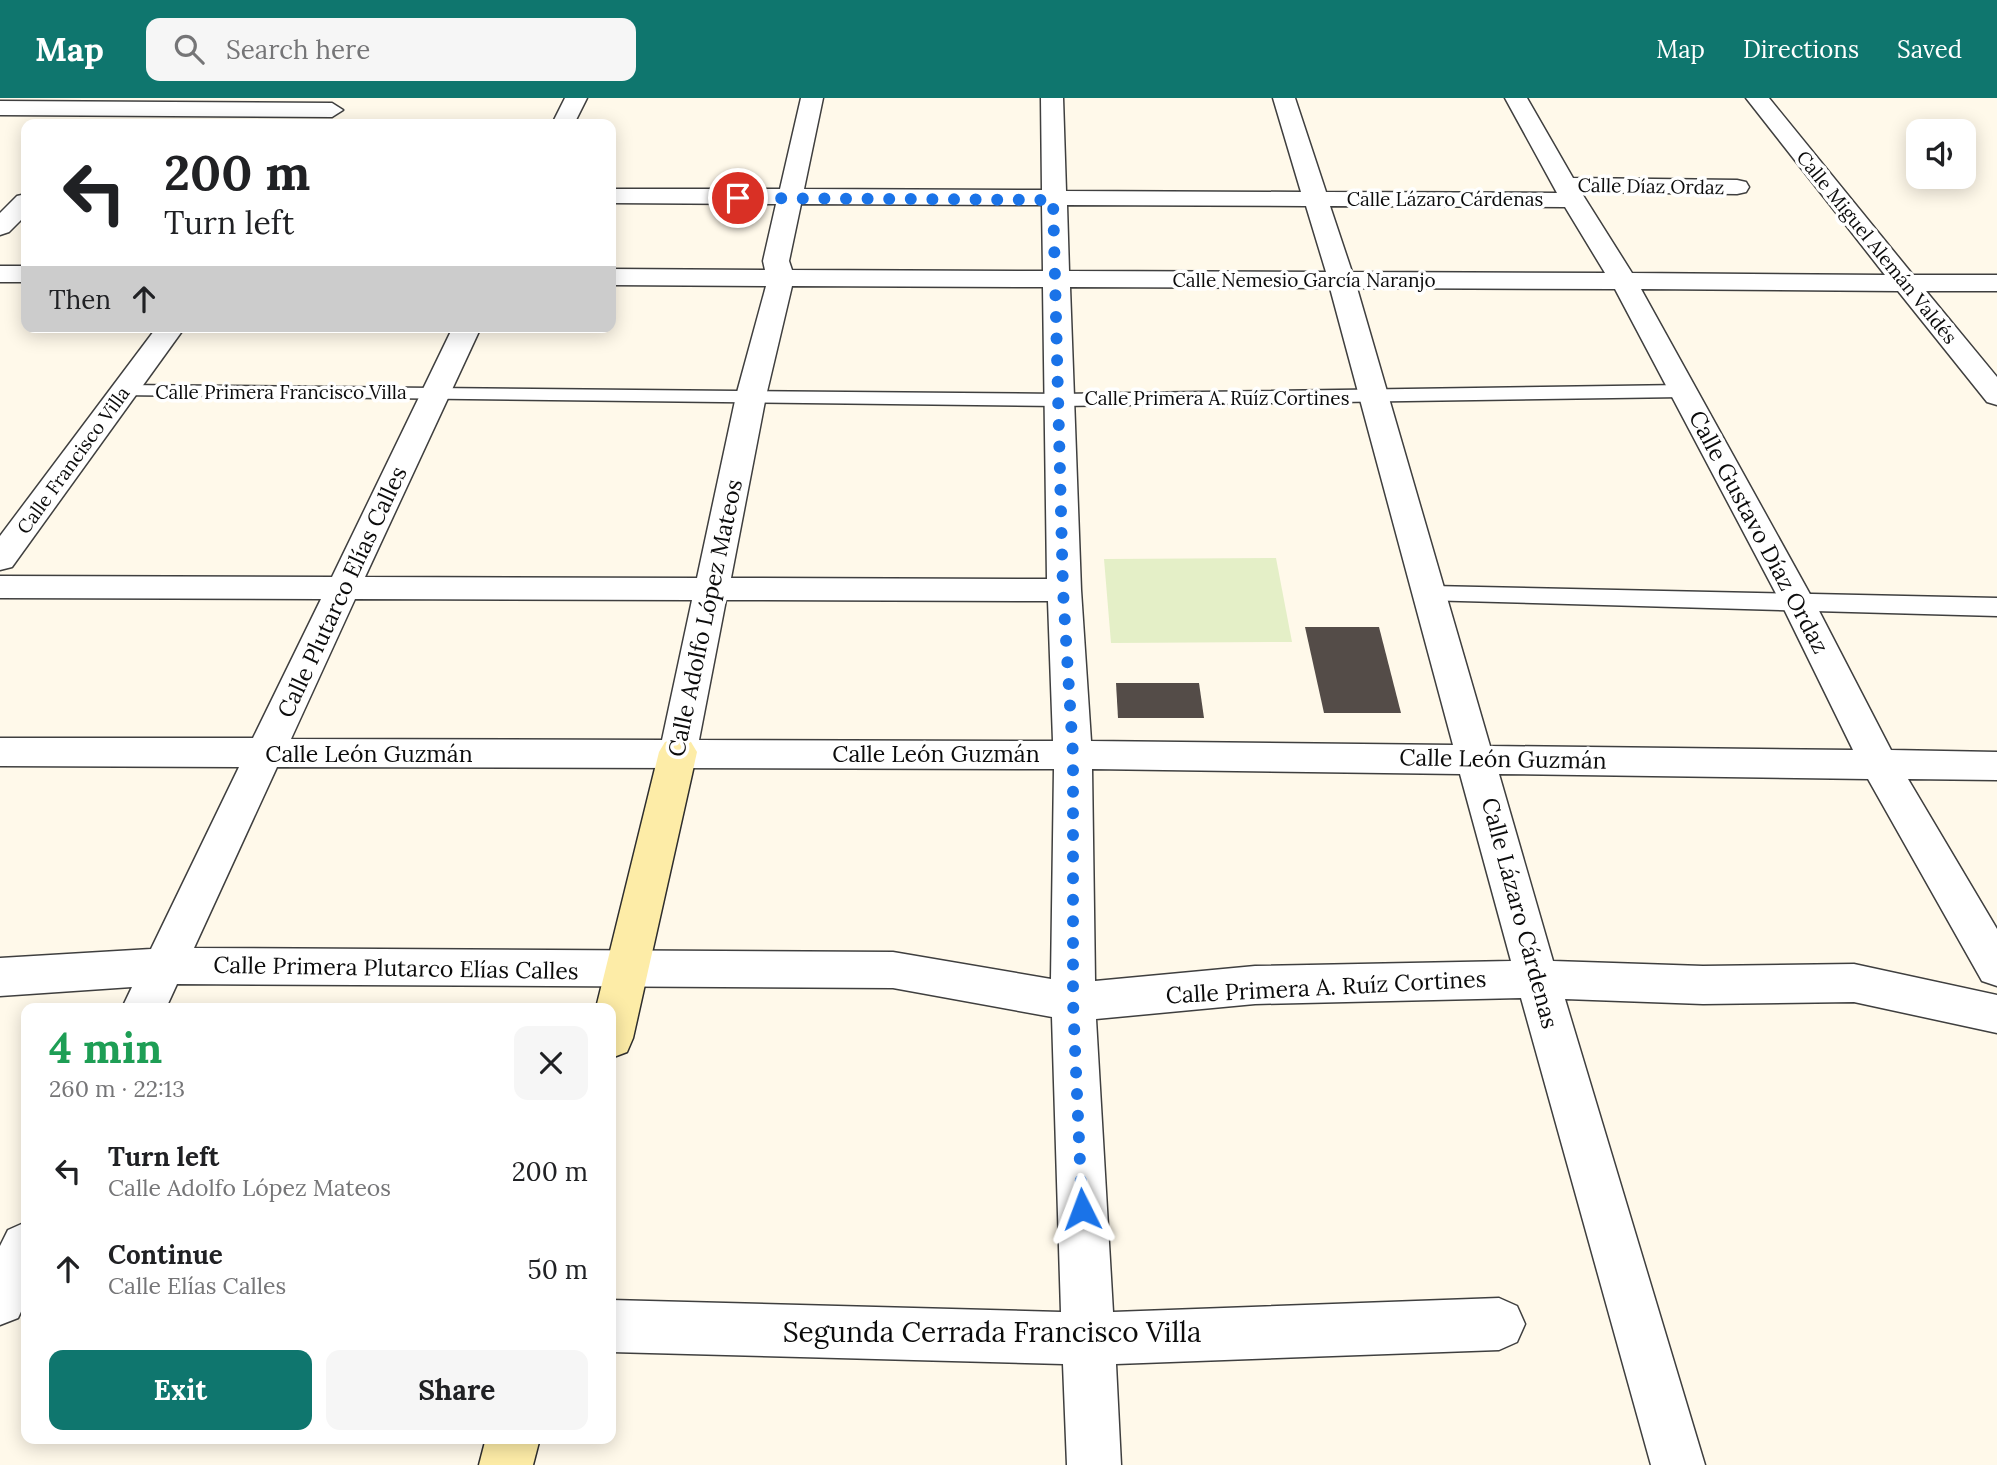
<!DOCTYPE html>
<html lang="en">
<head>
<meta charset="utf-8">
<style>
	body { margin:0; font-family:Lora,serif; background:#f6f6f6; color:#202124; height:100vh; display:flex; flex-direction:column; font-size:26px; white-space:nowrap }
	* { box-sizing:border-box; margin:0 }
	p { font-size:23px; color:#757577 }
	.icon { flex:none; width:38px; height:38px; fill:none; stroke:currentColor; stroke-width:2; stroke-linecap:round; stroke-linejoin:round }
	.map { position:relative; flex:1; overflow:hidden }
	.panel { position:absolute; left:21px; top:905px; width:595px; height:441px; display:flex; flex-direction:column; background:#fff; border-radius:14px; box-shadow:0 4px 18px #0003 }
	.panel>* { flex:none }
	.top-card { position:absolute; left:21px; top:21px; width:595px; height:214px; border-radius:14px; box-shadow:0 4px 18px #0003; background:#fff; color:#202124; overflow:hidden }
	.controls { position:absolute; left:1906px; top:21px; display:grid; gap:14px }
	.controls a { display:grid; place-items:center; width:70px; height:70px; border-radius:14px; background:#fff; box-shadow:0 4px 18px #0003; font-size:35px }
	.pin { position:absolute; display:grid; place-items:center; width:60px; height:60px; color:#fff; margin:-30px; border:4px solid #fff; border-radius:50%; box-shadow:0 2px 7px #0007 }
	.me { position:absolute; width:77px; margin:-38px; rotate:357deg; stroke-linejoin:round; filter:drop-shadow(0 0 5px #0008) }
	.turn { display:flex; align-items:center; gap:24px; height:147px; padding:0 28px; font-size:32px }
	.turn .icon { width:91px; height:91px; stroke-width:2.5 }
	.turn b { display:block; font-size:49px; line-height:60px }
	.then { display:flex; align-items:center; height:66px; padding:0 28px; background:#0003; gap:14px; font-size:26px }
	.round { display:grid; place-items:center; flex:none; width:74px; height:74px; border-radius:14px; background:#f6f6f6 }
	.summary { display:flex; align-items:center; justify-content:space-between; height:119px; padding:0 28px }
	h1 { font-size:42px; font-weight:800; line-height:52px; color:#1e9e55 }
	.button { display:flex; gap:14px; margin-top:auto; padding:14px 28px }
	.button a { flex:1; height:80px; border-radius:14px; background:#0f766e; color:#fff; font-size:28px; font-weight:800; line-height:80px; text-align:center }
	.button a+a { background:#f6f6f6; color:#202124 }
	ul { padding:0; list-style:none }
	li { display:flex; align-items:center; gap:21px; height:98px; padding:0 28px }
	li div { flex:1 }
	li b { display:block; font-size:26px }
	li em { font-style:normal }
	header { display:flex; align-items:center; gap:42px; box-sizing:border-box; height:98px; padding:0 35px; background:#0f766e; color:#fff }
	header strong { font-size:33px }
	nav { display:flex; gap:38px; margin-inline-start:auto; font-size:24px }
	.search { width:490px; height:63px; background:#f6f6f6; display:flex; align-items:center; gap:18px; box-sizing:border-box; padding:0 24px; border-radius:14px; color:#757577; font-size:26px }
	.map>svg:first-child { display:block }
	.pitch { fill:#e4efc7 }
	.building { fill:#544c48 }
	.lines { fill:none; stroke-linecap:round; stroke-linejoin:round }
	.lane-casing { stroke:#3f3f3f; stroke-width:3 }
	.street-casing { stroke:#3f3f3f; stroke-width:3 }
	.secondary-casing { stroke:#2e2e2e; stroke-width:3 }
	.lane { fill:#fff; fill-rule:evenodd }
	.street { fill:#fff; fill-rule:evenodd }
	.secondary { fill:#fdeca7; fill-rule:evenodd }
	.route { stroke:#1a73e8; stroke-width:12; stroke-dasharray:0 21.6 }
	.labels { text-anchor:middle; stroke-width:7; stroke-linejoin:round; paint-order:stroke }
	.far-street-label { font-size:19px; fill:#0c0c0c; stroke:#fff }
	.street-label { font-size:23px; fill:#0c0c0c; stroke:#fff }
	.near-street-label { font-size:28px; fill:#0c0c0c; stroke:#fff }
</style>
</head>
<body>
<header>
<strong>Map</strong>
<div class="search"><svg class="icon" aria-label="search" viewBox="0 0 24 24"><circle cx="10" cy="10" r="6"/><path d="M15 15l6 6"/></svg>Search here</div>
<nav><a>Map</a><a>Directions</a><a>Saved</a></nav>
</header>
<div class="map">
<svg width="1997" height="1367" viewBox="0 0 1997 1367">
	<rect width="100%" height="100%" fill="#fff9ea"/>
	<polygon class="pitch" points="1276,460 1292,544 1111,545 1104,461"/>
	<g class="building">
		<polygon points="1305,529 1379,529 1401,615 1324,615"/>
		<polygon points="1116,585 1199,585 1204,620 1118,620"/>
	</g>
	<g class="lines">
		<defs>
			<g id="lane">
				<polygon points="124,287 1059,296 1683,287 1694,293 1683,299 1059,308 117,297 113,293 117,289"/>
				<polygon points="1432,488 1997,500 1997,518 1423,502 1420,496 1423,490"/>
			</g>
			<g id="street">
				<polygon points="565,0 587,0 574,26 552,26"/>
				<path d="M801,0h22l-19,91 238,1 -1,-92h22l3,93 235,1 -28,-94h22l31,94 231,1 -52,-95h22l46,80 164,2 9,2 3,5 -3,5 -9,2 -156,-2 51,81 253,2 -139,-177h23l144,177h84v16h-71l71,86v28l-10,-3 -89,-111 -257,-2 175,316 75,145 106,2v28l-89,-1 89,150v57l-15,-5 -114,-202 -369,-5 54,187 150,5 151,-2 143,31v38l-143,-31 -151,2 -138,-5 140,466h-54l-130,-467 -266,6 -159,15 17,293 386,-14 18,8 8,18 -8,18 -18,8 -383,14 5,101h-54l-4,-101 -452,-12v-52l450,12 -9,-295 -159,-29 -716,-4 -11,24h-44l10,-21 -132,9v-38l151,-9 88,-182 -239,-1v-28h253l68,-139 -321,-1v-22l332,1 121,-250h28l-116,250 332,1 39,-182 30,-110 -155,-1v-16l154,1 -2,-9 13,-57 -165,-1v-14h169zM801,106l241,1 1,66 -251,-1 -3,-9zM1067,107l239,1 20,66 -257,-1zM1330,108l235,1 40,66 -253,-1zM792,188l251,1 4,292 -316,-1 35,-182zM1070,189l260,1 123,457 -362,-4 -10,-151zM1357,190l258,1 167,316 71,145 -363,-4zM355,501l337,1 -30,140 -371,-1zM726,502l322,1 5,140 -354,-1zM277,669l777,2 -3,210 -158,-27 -699,-4zM1092,671l368,5 51,187 -256,5 -160,15z"/>
				<polygon points="0,3 332,5 343,12 332,19 0,17"/>
				<polygon points="26,96 26,117 9,134 0,137 0,115 17,98"/>
				<rect x="0" y="168" width="26" height="16"/>
				<polygon points="157,229 185,229 12,469 0,472 0,438"/>
				<polygon points="26,1124 26,1203 18,1220 0,1227 0,1148 8,1132"/>
			</g>
			<g id="secondary">
				<polygon points="678,640 691,644 697,654 633,940 627,954 611,960 611,910 596,910 659,654 665,644"/>
				<polygon points="486,1340 540,1340 533,1367 479,1367"/>
			</g>
		</defs>
		<use href="#lane" class="lane-casing"/>
		<use href="#street" class="street-casing"/>
		<use href="#secondary" class="secondary-casing"/>
		<use href="#lane" class="lane"/>
		<use href="#street" class="street"/>
		<use href="#secondary" class="secondary"/>
	</g>
	<g class="lines">
		<polyline class="route" points="738,100 1053,102 1063,492 1073,657 1073,904 1082,1111"/>
	</g>
	<g class="labels">
		<g class="far-street-label">
			<text transform="translate(1651 88) rotate(1)" y="7">Calle Díaz Ordaz</text>
			<text x="1445" y="108">Calle Lázaro Cárdenas</text>
			<text transform="translate(1877 149) rotate(51)" y="7">Calle Miguel Alemán Valdés</text>
			<text x="1304" y="189">Calle Nemesio García Naranjo</text>
			<text x="281" y="301">Calle Primera Francisco Villa</text>
			<text x="1217" y="307">Calle Primera A. Ruíz Cortines</text>
			<text transform="translate(73 362) rotate(-54)" y="7">Calle Francisco Villa</text>
		</g>
		<g class="street-label">
			<text transform="translate(1759 434) rotate(62)" y="8">Calle Gustavo Díaz Ordaz</text>
			<text transform="translate(342 494) rotate(-65)" y="8">Calle Plutarco Elías Calles</text>
			<text transform="translate(705 520) rotate(-78)" y="8">Calle Adolfo López Mateos</text>
			<text x="369" y="664">Calle León Guzmán</text>
			<text x="936" y="664">Calle León Guzmán</text>
			<text transform="translate(1503 661) rotate(1)" y="8">Calle León Guzmán</text>
			<text transform="translate(1520 815) rotate(75)" y="8">Calle Lázaro Cárdenas</text>
			<text transform="translate(396 870) rotate(1)" y="8">Calle Primera Plutarco Elías Calles</text>
			<text transform="translate(1326 889) rotate(-3)" y="8">Calle Primera A. Ruíz Cortines</text>
		</g>
		<g class="near-street-label">
			<text x="992" y="1244">Segunda Cerrada Francisco Villa</text>
		</g>
	</g>
</svg>
<div class="controls">
<a><svg class="icon" aria-label="sound" viewBox="0 0 24 24"><path d="M4 9h4l5-4v14l-5-4H4zM17 9q2 3 0 6"/></svg></a>
</div>
<div class="pin" style="left:738px;top:100px;background:#d93025"><svg class="icon" aria-label="arrive" viewBox="0 0 24 24"><path d="M6 21V4h12l-3 4 3 4H6"/></svg></div>
<svg class="me" style="left:1082px;top:1111px" viewBox="-20 -20 40 40"><path d="M0-17L14 15 0 8-14 15z" fill="#1a73e8" stroke="#fff" stroke-width="4"/></svg>
<div class="top-card">
<div class="turn"><svg class="icon" aria-label="left" viewBox="0 0 24 24"><path d="M17 20v-9H6M10 6l-5 5 5 5"/></svg><div><b>200 m</b>Turn left</div></div>
<div class="then">Then<svg class="icon" aria-label="ahead" viewBox="0 0 24 24"><path d="M12 20V5M6 11l6-6 6 6"/></svg></div>
</div>
<section class="panel">
<div class="summary"><div><h1>4 min</h1><p>260 m · 22:13</p></div><a class="round"><svg class="icon" aria-label="close" viewBox="0 0 24 24"><path d="M6 6l12 12M18 6L6 18"/></svg></a></div>
<ul>
<li><svg class="icon" aria-label="left" viewBox="0 0 24 24"><path d="M17 20v-9H6M10 6l-5 5 5 5"/></svg><div><b>Turn left</b><p>Calle Adolfo López Mateos</p></div><em>200 m</em></li>
<li><svg class="icon" aria-label="ahead" viewBox="0 0 24 24"><path d="M12 20V5M6 11l6-6 6 6"/></svg><div><b>Continue</b><p>Calle Elías Calles</p></div><em>50 m</em></li>
</ul>
<div class="button"><a>Exit</a><a>Share</a></div>
</section>
</div>
</body>
</html>
